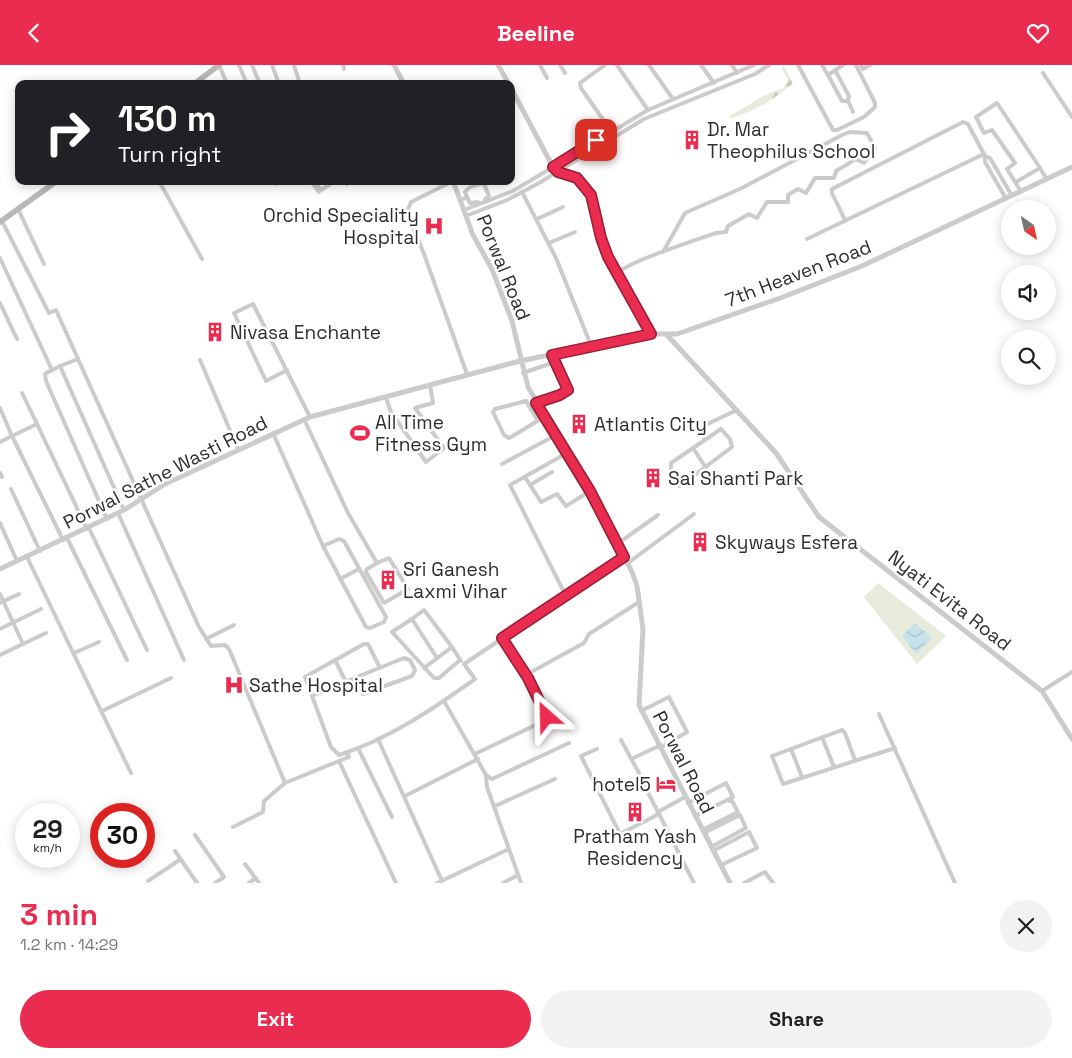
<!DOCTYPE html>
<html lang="en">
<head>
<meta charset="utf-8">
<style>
	body { margin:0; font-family:"Space Grotesk",sans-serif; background:#f2f2f2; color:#222; height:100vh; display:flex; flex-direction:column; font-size:19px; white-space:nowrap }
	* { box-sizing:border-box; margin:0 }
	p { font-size:16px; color:#767676 }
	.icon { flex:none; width:28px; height:28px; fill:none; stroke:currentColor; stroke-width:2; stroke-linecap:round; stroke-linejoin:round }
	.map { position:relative; height:818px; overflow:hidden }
	.panel { display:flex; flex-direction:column; background:#fff; flex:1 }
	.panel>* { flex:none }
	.guide { position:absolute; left:15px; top:15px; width:500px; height:105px; border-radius:10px; box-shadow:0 2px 12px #0003; background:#202124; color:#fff; overflow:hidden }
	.needle { width:32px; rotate:146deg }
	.controls { position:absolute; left:1001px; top:135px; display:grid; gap:10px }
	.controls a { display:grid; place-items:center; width:55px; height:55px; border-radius:50%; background:#fff; box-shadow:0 2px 12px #0003; font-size:25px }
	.speed { position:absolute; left:15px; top:738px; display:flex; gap:10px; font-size:25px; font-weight:700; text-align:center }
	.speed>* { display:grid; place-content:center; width:65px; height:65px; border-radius:50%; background:#fff; box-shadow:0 2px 12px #0003; line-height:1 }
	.speed small { font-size:12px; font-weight:400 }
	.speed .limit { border:8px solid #d22; background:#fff; color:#111 }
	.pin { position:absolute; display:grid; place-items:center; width:42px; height:42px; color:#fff; margin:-21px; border-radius:10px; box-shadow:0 2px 8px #0006 }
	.me { position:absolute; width:55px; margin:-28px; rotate:335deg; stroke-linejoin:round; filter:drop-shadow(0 0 4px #0008) }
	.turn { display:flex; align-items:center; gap:18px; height:105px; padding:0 20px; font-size:22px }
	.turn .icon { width:65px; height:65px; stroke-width:2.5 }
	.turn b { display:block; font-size:35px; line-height:42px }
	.round { display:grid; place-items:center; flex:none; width:52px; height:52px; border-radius:26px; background:#f2f2f2 }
	.overview { display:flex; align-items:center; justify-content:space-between; height:85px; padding:0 20px }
	h1 { font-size:30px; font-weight:700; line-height:38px; color:#e92c4f }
	.action { display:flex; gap:10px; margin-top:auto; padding:10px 20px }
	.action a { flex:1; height:58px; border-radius:30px; background:#e92c4f; color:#fff; font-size:20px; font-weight:700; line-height:58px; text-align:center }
	.action a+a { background:#f2f2f2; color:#222 }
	header { display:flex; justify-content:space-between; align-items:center; height:65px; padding:0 20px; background:#e92c4f; color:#fff; font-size:22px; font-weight:700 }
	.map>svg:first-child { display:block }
	.forest { fill:url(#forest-firs) }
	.park { fill:#e6ebdb }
	.water { fill:url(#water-waves) }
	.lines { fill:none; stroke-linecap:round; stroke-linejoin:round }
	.minor { stroke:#cbcbcb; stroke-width:4 }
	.tertiary { stroke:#cbcbcb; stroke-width:5 }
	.secondary { stroke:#b8b8b8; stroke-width:5.5 }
	.route-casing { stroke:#971d33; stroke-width:12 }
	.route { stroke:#e92c4f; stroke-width:9 }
	.labels { text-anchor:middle; stroke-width:5; stroke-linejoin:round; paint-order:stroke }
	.poi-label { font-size:19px; fill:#2e2e2e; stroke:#fff; text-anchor:start }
	.street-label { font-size:19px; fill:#2e2e2e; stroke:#fff }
</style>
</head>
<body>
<header><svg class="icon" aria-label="back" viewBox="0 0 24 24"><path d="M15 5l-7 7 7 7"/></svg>Beeline<svg class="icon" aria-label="heart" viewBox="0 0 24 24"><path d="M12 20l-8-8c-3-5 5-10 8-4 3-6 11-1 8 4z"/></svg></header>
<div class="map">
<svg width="1072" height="818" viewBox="0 0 1072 818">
	<defs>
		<pattern id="forest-firs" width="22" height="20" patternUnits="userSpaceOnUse" patternTransform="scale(1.25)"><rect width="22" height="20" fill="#e6ebdb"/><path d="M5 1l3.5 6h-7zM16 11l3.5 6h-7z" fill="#c6cabc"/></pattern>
		<pattern id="water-waves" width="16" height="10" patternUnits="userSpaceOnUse" patternTransform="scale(1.25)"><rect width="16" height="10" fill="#c6e2ec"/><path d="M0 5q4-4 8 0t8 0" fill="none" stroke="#aac2cb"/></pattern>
	</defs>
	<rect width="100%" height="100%" fill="#fff"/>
	<path class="forest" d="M784,1l9,17c-11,12 -46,32 -62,35l-1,-2 37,-22 17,-6 4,-8 -7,-13z"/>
	<polygon class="park" points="878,518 946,571 917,599 864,532"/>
	<polygon class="water" points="915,558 932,573 916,589 902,571"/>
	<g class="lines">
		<g class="minor">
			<polyline points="219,0 227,19"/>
			<polyline points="239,0 247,19"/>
			<polyline points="252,0 260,19"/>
			<polyline points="272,0 279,19"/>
			<polyline points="294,0 300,19"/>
			<polyline points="343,0 344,4"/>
			<polyline points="540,0 547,13"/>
			<polyline points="560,0 565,8"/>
			<polyline points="605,0 580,18 581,23 611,66"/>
			<polyline points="617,0 648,45"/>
			<polyline points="649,0 673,34"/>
			<polyline points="701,0 714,18"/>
			<polyline points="732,0 737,8"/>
			<polyline points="798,0 833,65 837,65 864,52 875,42 875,38 856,0"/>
			<polyline points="822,0 828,10 843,0"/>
			<polyline points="861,0 863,4 870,0"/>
			<polyline points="1043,8 1072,52"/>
			<polyline points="828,10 842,36 848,36 849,31 835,5"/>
			<polyline points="848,36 853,47"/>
			<polyline points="985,91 990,93 1011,129"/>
			<polyline points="1040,103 1046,113"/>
			<polyline points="159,116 202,194"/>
			<polyline points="272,116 276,119 281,116"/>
			<polyline points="311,116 319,127"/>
			<polyline points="314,116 321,125 335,116"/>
			<polyline points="344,116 347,119 351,116"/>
			<polyline points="453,116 411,137 407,147 424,189 467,309"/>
			<polyline points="1016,117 1040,103 997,38 976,52 984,68 992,65 1015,98 1007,104 1020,125"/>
			<polyline points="522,127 556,193 592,283"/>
			<polyline points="467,132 470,138 478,137"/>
			<path d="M461,135l6,-3 -2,-5c3,-5 14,-9 19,-8l5,12 -4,3"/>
			<polyline points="18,144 44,199"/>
			<polyline points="464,145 513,126 648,45 754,0"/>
			<polyline points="466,151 507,135 539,118 644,54 755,9 769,0"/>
			<polyline points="537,154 563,142"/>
			<polyline points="845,155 832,128 832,124 963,57 968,59 985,91 985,97 1005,132"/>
			<polyline points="2,156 49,248 56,245 78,294"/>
			<polyline points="807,174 984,89"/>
			<polyline points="549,178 575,167"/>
			<polyline points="0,193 52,305 60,301 124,445"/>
			<path d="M618,208c9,-11 80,-34 98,-40l10,-1 2,-6 21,-12 8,4 10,-16h21v-7l10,-6 8,4 9,-15h19l2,-7 20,-12 8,4 11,-15 -8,-15 -17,-1 -8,3 -100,53 -57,25 -22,39"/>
			<polyline points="0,238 17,274"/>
			<polyline points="200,295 238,384"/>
			<polyline points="60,301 78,294 199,562 211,581 225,580 229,584 285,718 339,696 396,818"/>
			<polyline points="52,305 45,309 46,316 107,454"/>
			<polyline points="287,305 266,316 234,248 253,239 310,352"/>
			<polyline points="523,308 549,299"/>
			<polyline points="22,328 37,359"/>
			<polyline points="386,333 391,347 426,397 444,383 415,343 433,338 430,320"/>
			<polyline points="536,338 560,330 568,325 552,290"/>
			<polyline points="0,343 12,371 37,359 87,464"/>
			<polyline points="304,354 348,448 377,498 389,493 408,524 384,538 366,507 367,504 377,498"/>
			<polyline points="538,356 526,336 495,344 493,347 504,370 509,373 511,372 544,352"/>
			<polyline points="273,368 323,481 339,474 344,476 386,552 384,557 370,563 366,562 323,481"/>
			<polyline points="705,375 721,364 730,374 732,382 680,421 671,404 671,398 705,375 700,365 703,361 737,345"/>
			<polyline points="0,377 12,371 63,475"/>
			<polyline points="693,383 706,403"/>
			<polyline points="502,399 556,370"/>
			<polyline points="0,408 2,412"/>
			<polyline points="525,412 541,437 557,429 566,441 590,426"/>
			<polyline points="530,420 552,407"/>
			<polyline points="11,424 40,486"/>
			<polyline points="118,448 184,595"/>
			<polyline points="0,458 17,496"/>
			<polyline points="89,463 147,585"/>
			<polyline points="67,473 127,595"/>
			<polyline points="617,479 658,450"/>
			<polyline points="27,492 131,708"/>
			<polyline points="628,498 694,449"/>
			<polyline points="340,514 359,504"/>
			<polyline points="0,529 23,579"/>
			<polyline points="566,531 510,420 567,388"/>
			<polyline points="0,538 19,529"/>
			<polyline points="412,554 424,545 452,582"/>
			<polyline points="0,564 41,544"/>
			<polyline points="206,574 234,560"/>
			<polyline points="74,588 99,577"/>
			<polyline points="0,590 46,568"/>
			<polyline points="437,593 412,554 392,567 434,613 439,613 460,595"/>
			<polyline points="335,595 346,617"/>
			<polyline points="424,603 452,582 461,596"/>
			<polyline points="533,606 584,578 589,569 639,537"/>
			<path d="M357,612l47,-19 6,2 5,10 -3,6 -49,18 -6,-17 -45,19 19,51 8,8c50,-16 94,-46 136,-76l-11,-15 160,-107"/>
			<polyline points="1042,626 1072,607"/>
			<polyline points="312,631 305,612 364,579 368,579 380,603"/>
			<polyline points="444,636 486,710 487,722 521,818"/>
			<polyline points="102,646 171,613"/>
			<polyline points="641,646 669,632 687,667 660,683"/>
			<polyline points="879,649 955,818"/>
			<polyline points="822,672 834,702"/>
			<polyline points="378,674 442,816"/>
			<polyline points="621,675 639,708"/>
			<polyline points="358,683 392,752"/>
			<polyline points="597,684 581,691 620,769 657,750 658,747 642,716"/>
			<polyline points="791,684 802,712"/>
			<polyline points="475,689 546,655 547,652 528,613 502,573"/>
			<polyline points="631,694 659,681"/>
			<polyline points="855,695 845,668 842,665 772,691 783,719 895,683"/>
			<polyline points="339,696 349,692 347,688"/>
			<polyline points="486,710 492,714 569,678"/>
			<polyline points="405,731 478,694"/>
			<polyline points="685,732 658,747 694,818"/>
			<polyline points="688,738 726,718 733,732 695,751"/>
			<polyline points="495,741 555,714"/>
			<polyline points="233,762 263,747 264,736 285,718"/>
			<polyline points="702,765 738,747 731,734 729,736"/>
			<polyline points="704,768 740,750 746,763 711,782"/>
			<polyline points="195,770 224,812 215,818"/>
			<polyline points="175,786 197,818"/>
			<polyline points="713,786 749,767 757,783 721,800"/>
			<polyline points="245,799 259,818"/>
			<polyline points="148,816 181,794"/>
			<polyline points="249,818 256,813"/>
			<polyline points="437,818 509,784"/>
			<polyline points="503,818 518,810"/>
			<polyline points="744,818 765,807 773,818"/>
		</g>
		<g class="tertiary">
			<polyline points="394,0 404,19"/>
			<polyline points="498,0 509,19"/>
			<polyline points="511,23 553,102 558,107 577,113 591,130 601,173 609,192 651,269"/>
			<polyline points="453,116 473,170 492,204 512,256 528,322 590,426 632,507 637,521 643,564 639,640 730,818"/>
			<polyline points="667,270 776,388 819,452 1042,626 1072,674"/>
			<polyline points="0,504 124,445 165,419 310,352 520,296 651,269 677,269 783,232 862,201 1072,102"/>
		</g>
		<g class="secondary">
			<polyline points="194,19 219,0"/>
			<polyline points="0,157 57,116"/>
		</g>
	</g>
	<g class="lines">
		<defs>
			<polyline id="route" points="547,652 528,613 502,573 624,492 590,426 536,338 560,330 568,325 552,290 651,269 608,192 601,173 591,130 577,113 558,107 553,102 596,75"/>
		</defs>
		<use href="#route" class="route-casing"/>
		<use href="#route" class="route"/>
	</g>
	<defs>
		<symbol id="building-bare" viewBox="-9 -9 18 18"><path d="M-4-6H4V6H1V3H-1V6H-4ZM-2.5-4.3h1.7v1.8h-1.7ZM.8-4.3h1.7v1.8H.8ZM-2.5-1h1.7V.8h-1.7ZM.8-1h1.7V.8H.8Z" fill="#e92c4f" stroke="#fff" stroke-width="2.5" paint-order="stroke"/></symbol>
		<symbol id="hospital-bare" viewBox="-9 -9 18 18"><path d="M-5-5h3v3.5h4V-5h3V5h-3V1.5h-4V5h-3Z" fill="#e92c4f" stroke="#fff" stroke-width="2.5" paint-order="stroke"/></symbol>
		<symbol id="stadium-bare" viewBox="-9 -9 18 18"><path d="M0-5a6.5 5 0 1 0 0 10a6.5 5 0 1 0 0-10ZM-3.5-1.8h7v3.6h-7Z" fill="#e92c4f" stroke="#fff" stroke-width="2.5" paint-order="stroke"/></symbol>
		<symbol id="hotel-bare" viewBox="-9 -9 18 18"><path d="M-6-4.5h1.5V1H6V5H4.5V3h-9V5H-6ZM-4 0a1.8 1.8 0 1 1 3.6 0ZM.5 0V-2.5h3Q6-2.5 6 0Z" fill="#e92c4f" stroke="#fff" stroke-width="2.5" paint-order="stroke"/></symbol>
	</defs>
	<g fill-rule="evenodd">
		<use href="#building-bare" x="678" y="61" width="28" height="28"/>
		<use href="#hospital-bare" x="420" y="147" width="28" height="28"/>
		<use href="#building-bare" x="201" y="253" width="28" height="28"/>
		<use href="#building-bare" x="565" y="345" width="28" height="28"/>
		<use href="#stadium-bare" x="346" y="354" width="28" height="28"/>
		<use href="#building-bare" x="639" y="399" width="28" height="28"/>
		<use href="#building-bare" x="686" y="463" width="28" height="28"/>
		<use href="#building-bare" x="374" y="501" width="28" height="28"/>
		<use href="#hospital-bare" x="220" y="606" width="28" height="28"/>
		<use href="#hotel-bare" x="652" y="705" width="28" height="28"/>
		<use href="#building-bare" x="621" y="733" width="28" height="28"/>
	</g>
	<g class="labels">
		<g class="poi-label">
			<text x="707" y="71">Dr. Mar<tspan x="707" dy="22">Theophilus School</tspan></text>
			<text x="419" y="157" text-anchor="end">Orchid Speciality<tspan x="419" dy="22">Hospital</tspan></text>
			<text x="230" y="274">Nivasa Enchante</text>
			<text x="375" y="364">All Time<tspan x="375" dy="22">Fitness Gym</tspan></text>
			<text x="594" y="366">Atlantis City</text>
			<text x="668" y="420">Sai Shanti Park</text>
			<text x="715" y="484">Skyways Esfera</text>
			<text x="403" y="511">Sri Ganesh<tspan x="403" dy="22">Laxmi Vihar</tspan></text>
			<text x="249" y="627">Sathe Hospital</text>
			<text x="651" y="726" text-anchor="end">hotel5</text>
			<text x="635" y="778" text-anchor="middle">Pratham Yash<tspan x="635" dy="22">Residency</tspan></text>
		</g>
		<g class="street-label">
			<text transform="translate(504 202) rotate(68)" y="7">Porwal Road</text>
			<text transform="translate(798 208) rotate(-21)" y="7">7th Heaven Road</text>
			<text transform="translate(165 407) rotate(-27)" y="7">Porwal Sathe Wasti Road</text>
			<text transform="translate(950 535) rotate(38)" y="7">Nyati Evita Road</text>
			<text transform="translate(684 697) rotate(63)" y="7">Porwal Road</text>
		</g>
	</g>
</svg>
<div class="controls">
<a><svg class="needle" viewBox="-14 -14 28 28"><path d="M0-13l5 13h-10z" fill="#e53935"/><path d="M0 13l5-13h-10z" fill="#767676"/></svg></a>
<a><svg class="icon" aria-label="sound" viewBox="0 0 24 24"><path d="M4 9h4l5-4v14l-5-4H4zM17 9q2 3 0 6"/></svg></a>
<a><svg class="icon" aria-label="search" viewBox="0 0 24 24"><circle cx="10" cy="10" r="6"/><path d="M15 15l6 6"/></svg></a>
</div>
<div class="speed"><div>29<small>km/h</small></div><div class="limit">30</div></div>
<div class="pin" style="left:596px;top:75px;background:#d93025"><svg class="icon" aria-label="arrive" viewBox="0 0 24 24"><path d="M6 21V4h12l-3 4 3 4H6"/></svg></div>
<svg class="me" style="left:547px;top:652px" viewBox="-20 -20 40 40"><path d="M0-17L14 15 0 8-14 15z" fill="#e92c4f" stroke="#fff" stroke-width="4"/></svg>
<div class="guide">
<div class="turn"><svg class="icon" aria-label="right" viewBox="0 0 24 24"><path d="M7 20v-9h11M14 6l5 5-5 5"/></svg><div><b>130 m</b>Turn right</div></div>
</div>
</div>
<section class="panel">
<div class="overview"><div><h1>3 min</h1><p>1.2 km · 14:29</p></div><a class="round"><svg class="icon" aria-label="close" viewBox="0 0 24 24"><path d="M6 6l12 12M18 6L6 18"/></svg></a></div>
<div class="action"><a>Exit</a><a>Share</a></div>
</section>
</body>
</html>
